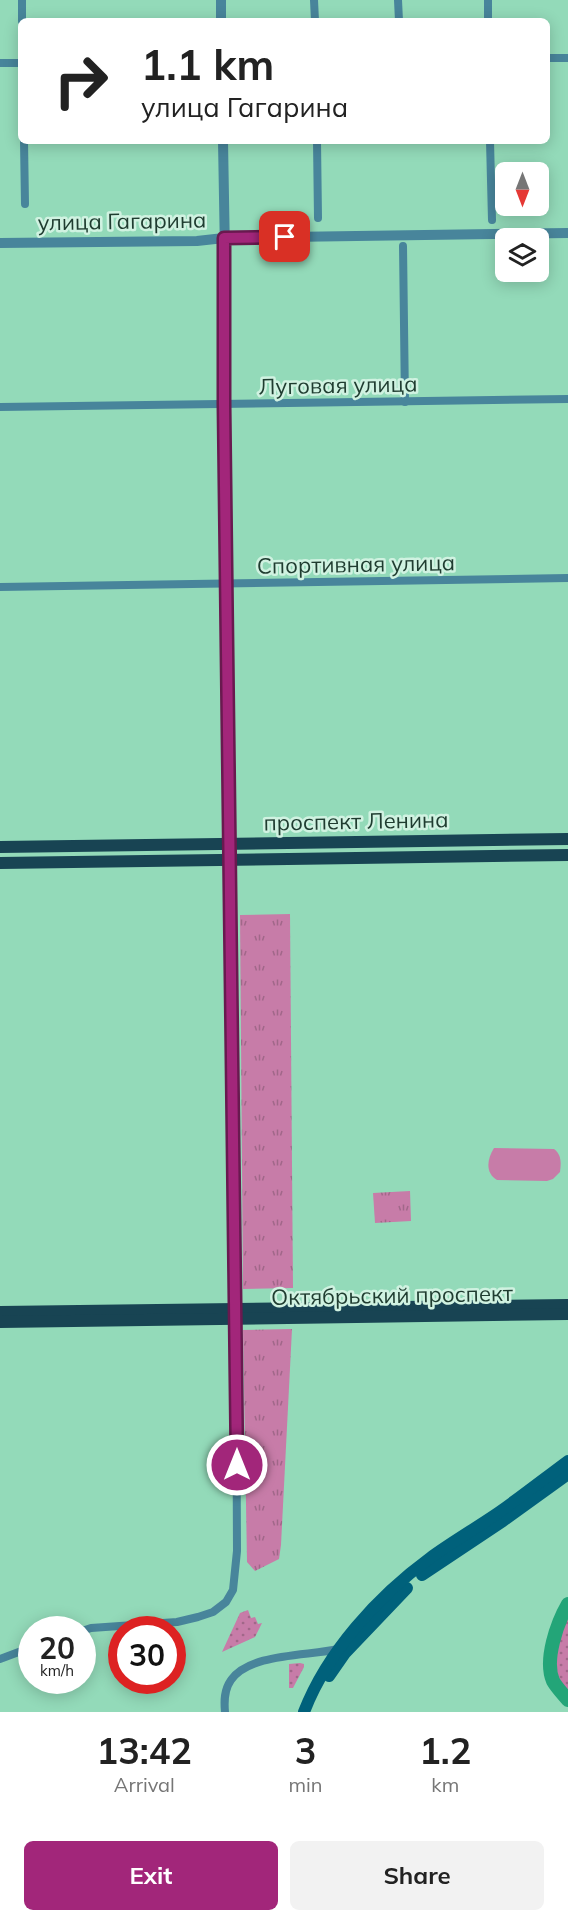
<!DOCTYPE html>
<html lang="en">
<head>
<meta charset="utf-8">
<style>
	body { margin:0; font-family:Mulish,sans-serif; background:#f2f2f2; color:#222; height:100vh; display:flex; flex-direction:column; font-size:22px; white-space:nowrap }
	* { box-sizing:border-box; margin:0 }
	p { font-size:20px; color:#767676 }
	.icon { flex:none; width:33px; height:33px; fill:none; stroke:currentColor; stroke-width:2; stroke-linecap:round; stroke-linejoin:round }
	.map { position:relative; height:1712px; overflow:hidden }
	.details { display:flex; flex-direction:column; background:#fff; flex:1 }
	.details>* { flex:none }
	.hud { position:absolute; left:18px; top:18px; width:532px; height:126px; border-radius:9px; box-shadow:0 3px 15px #0003; background:#fff; color:#222; overflow:hidden }
	.needle { width:39px; rotate:180deg }
	.tools { position:absolute; left:495px; top:162px; display:grid; gap:12px }
	.tools a { display:grid; place-items:center; width:54px; height:54px; border-radius:9px; background:#fff; box-shadow:0 3px 15px #0003; font-size:30px }
	.speed { position:absolute; left:18px; top:1616px; display:flex; gap:12px; font-size:30px; font-weight:700; text-align:center }
	.speed>* { display:grid; place-content:center; width:78px; height:78px; border-radius:50%; background:#fff; box-shadow:0 3px 15px #0003; line-height:1 }
	.speed small { font-size:15px; font-weight:400 }
	.speed .limit { border:9px solid #d22; background:#fff; color:#111 }
	.pin { position:absolute; display:grid; place-items:center; width:51px; height:51px; color:#fff; margin:-26px; border-radius:12px; box-shadow:0 3px 9px #0006 }
	.me { position:absolute; width:66px; margin:-33px; rotate:0deg; stroke-linejoin:round; filter:drop-shadow(0 0 4px #0008) }
	.turn { display:flex; align-items:center; gap:21px; height:126px; padding:0 24px; font-size:27px }
	.turn .icon { width:78px; height:78px; stroke-width:2.5 }
	.turn b { display:block; font-size:42px; line-height:51px }
	.eta { display:flex; justify-content:space-evenly; align-items:center; height:102px; text-align:center }
	.eta b { font-size:36px; font-weight:700; line-height:42px }
	.action { display:flex; gap:12px; margin-top:auto; padding:12px 24px }
	.action a { flex:1; height:69px; border-radius:9px; background:#a2267a; color:#fff; font-size:24px; font-weight:700; line-height:69px; text-align:center }
	.action a+a { background:#f2f2f2; color:#222 }
	.map>svg:first-child { display:block }
	.grass { fill:url(#grass-dots) }
	.park { fill:url(#park-tufts) }
	.pitch { fill:#c77ca8 }
	.lines { fill:none; stroke-linecap:round; stroke-linejoin:round }
	.river { stroke:#23a578; stroke-width:14 }
	.minor { stroke:#48859b; stroke-width:8 }
	.tertiary { stroke:#48859b; stroke-width:10 }
	.secondary { stroke:#00617b; stroke-width:12 }
	.primary { stroke:#184453; stroke-width:12 }
	.route-casing { stroke:#69194f; stroke-width:15 }
	.route { stroke:#a2267a; stroke-width:10 }
	.labels { text-anchor:middle; stroke-width:5; stroke-linejoin:round; paint-order:stroke }
	.street-label { font-size:22px; fill:#1f3c30; stroke:#d0f2e1 }
</style>
</head>
<body>
<div class="map">
<svg width="568" height="1712" viewBox="0 0 568 1712">
	<defs>
		<pattern id="grass-dots" width="8" height="8" patternUnits="userSpaceOnUse" patternTransform="scale(1.5)"><rect width="8" height="8" fill="#c77ca8"/><path d="M2 2h.1M6 6h.1" fill="none" stroke="#a16789" stroke-width="1.8" stroke-linecap="round"/></pattern>
		<pattern id="park-tufts" width="24" height="20" patternUnits="userSpaceOnUse" patternTransform="scale(1.5)"><rect width="24" height="20" fill="#c77ca8"/><path d="M3 7l-1-3M5 7V3M7 7l1-3M15 17l-1-3M17 17v-4M19 17l1-3" fill="none" stroke="#a16789"/></pattern>
	</defs>
	<rect width="100%" height="100%" fill="#93dab9"/>
	<g class="grass">
		<polygon points="248,1610 251,1618 255,1617 258,1624 262,1623 255,1637 222,1652 240,1613"/>
		<path d="M568,1617v81l-11,-8c-6,-27 -1,-48 11,-73z"/>
		<polygon points="300,1663 304,1664 304,1667 293,1688 289,1688 289,1664"/>
	</g>
	<g class="park">
		<polygon points="290,914 293,1288 243,1289 240,915"/>
		<polygon points="410,1191 411,1221 375,1223 373,1193"/>
		<polygon points="292,1329 281,1545 279,1559 255,1571 247,1562 243,1330"/>
	</g>
	<path class="pitch" d="M494,1148l60,1c8,6 7,15 6,23l-7,7 -6,2 -50,-1c-12,-7 -10,-21 -3,-32z"/>
	<g class="lines">
		<path class="river" d="M568,1604c-11,19 -24,56 -15,77 4,7 10,13 15,19"/>
		<g class="minor">
			<polyline points="22,0 22,21"/>
			<polyline points="314,0 315,21"/>
			<polyline points="398,0 399,21"/>
			<polyline points="488,21 488,0"/>
			<polyline points="548,58 568,58"/>
			<polyline points="0,63 21,63"/>
			<polyline points="24,141 25,204"/>
			<polyline points="317,141 318,218"/>
			<polyline points="490,141 492,220"/>
			<polyline points="403,246 405,402"/>
			<polyline points="0,407 568,399"/>
			<polyline points="0,587 568,578"/>
			<polyline points="82,1631 91,1628 177,1622 198,1617 213,1612 226,1602 233,1590 237,1551 236,1319"/>
			<polyline points="0,1659 32,1647"/>
			<path d="M225,1712c-1,-11 -1,-22 6,-32 18,-27 78,-24 107,-31"/>
		</g>
		<g class="tertiary">
			<polyline points="221,0 221,21"/>
			<polyline points="223,141 225,254 224,404 229,844"/>
			<polyline points="0,243 197,241 224,238 568,233"/>
			<polyline points="230,860 236,1315"/>
		</g>
		<g class="secondary">
			<polyline points="422,1575 503,1521 568,1474"/>
			<polyline points="329,1676 345,1653 407,1588"/>
			<path d="M304,1712c23,-60 74,-116 126,-154 22,-16 46,-30 68,-45 24,-17 47,-35 70,-52"/>
		</g>
		<g class="primary">
			<polyline points="0,847 568,839"/>
			<polyline points="0,863 568,855"/>
			<polyline points="0,1312 568,1305"/>
			<polyline points="0,1322 568,1314"/>
		</g>
	</g>
	<g class="lines">
		<defs>
			<polyline id="route" points="237,1465 224,404 224,238 285,237"/>
		</defs>
		<use href="#route" class="route-casing"/>
		<use href="#route" class="route"/>
	</g>
	<g class="labels">
		<g class="street-label">
			<text transform="translate(122 221) rotate(-1)" y="8">улица Гагарина</text>
			<text transform="translate(338 385) rotate(-1)" y="8">Луговая улица</text>
			<text transform="translate(356 564) rotate(-1)" y="8">Спортивная улица</text>
			<text transform="translate(356 821) rotate(-1)" y="8">проспект Ленина</text>
			<text transform="translate(392 1295) rotate(-1)" y="8">Октябрьский проспект</text>
		</g>
	</g>
</svg>
<div class="tools">
<a><svg class="needle" viewBox="-14 -14 28 28"><path d="M0-13l5 13h-10z" fill="#e53935"/><path d="M0 13l5-13h-10z" fill="#767676"/></svg></a>
<a><svg class="icon" aria-label="layers" viewBox="0 0 24 24"><path d="M12 4l9 5-9 5-9-5zM3 14l9 5 9-5"/></svg></a>
</div>
<div class="speed"><div>20<small>km/h</small></div><div class="limit">30</div></div>
<div class="pin" style="left:285px;top:237px;background:#d93025"><svg class="icon" aria-label="arrive" viewBox="0 0 24 24"><path d="M6 21V4h12l-3 4 3 4H6"/></svg></div>
<svg class="me" style="left:237px;top:1465px" viewBox="-20 -20 40 40"><circle r="17" fill="#a2267a" stroke="#fff" stroke-width="3"/><path d="M0-11L8 9 0 5-8 9z" fill="#fff"/></svg>
<div class="hud">
<div class="turn"><svg class="icon" aria-label="right" viewBox="0 0 24 24"><path d="M7 20v-9h11M14 6l5 5-5 5"/></svg><div><b>1.1 km</b>улица Гагарина</div></div>
</div>
</div>
<section class="details">
<div class="eta">
<div><b>13:42</b><p>Arrival</p></div>
<div><b>3</b><p>min</p></div>
<div><b>1.2</b><p>km</p></div>
</div>
<div class="action"><a>Exit</a><a>Share</a></div>
</section>
</body>
</html>
